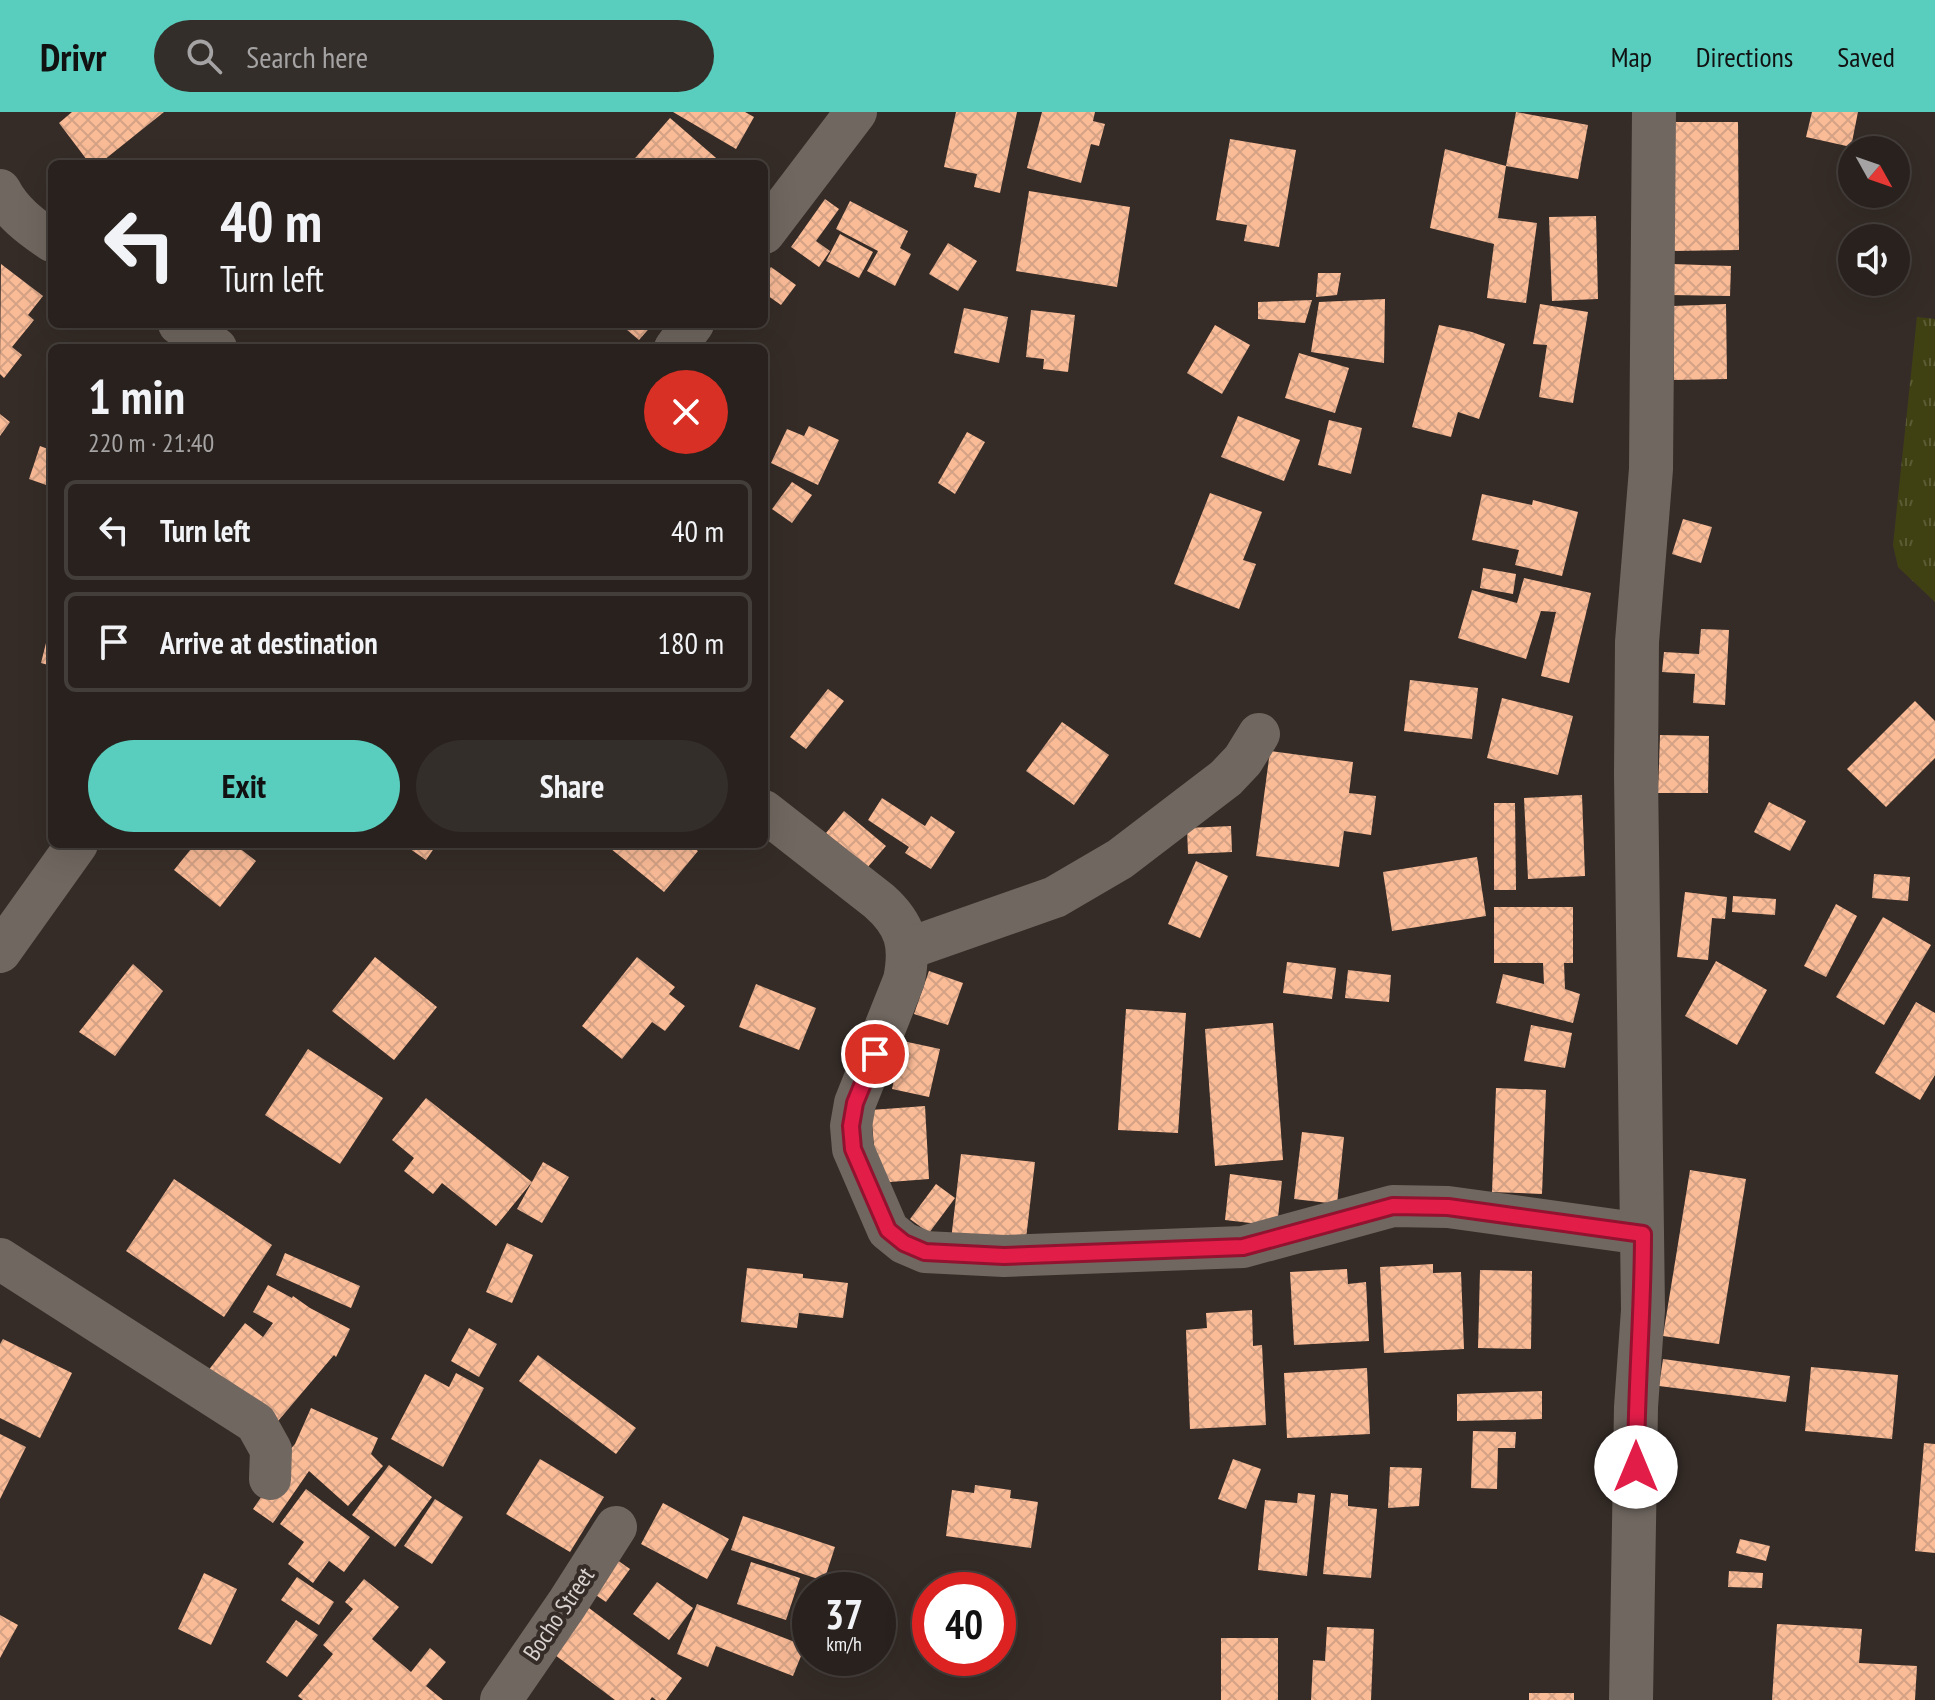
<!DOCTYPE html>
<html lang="en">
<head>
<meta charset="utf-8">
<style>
	body { margin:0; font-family:"PT Sans Narrow",sans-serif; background:#342e2a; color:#f1f3f6; height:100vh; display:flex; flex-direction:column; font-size:30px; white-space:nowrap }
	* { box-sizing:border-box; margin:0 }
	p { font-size:26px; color:#a5a3a4 }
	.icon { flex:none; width:44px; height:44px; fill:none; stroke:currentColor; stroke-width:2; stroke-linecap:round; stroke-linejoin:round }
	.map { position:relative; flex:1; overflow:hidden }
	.side { position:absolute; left:48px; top:232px; width:720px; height:504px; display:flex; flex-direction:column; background:#28211d; border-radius:12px; box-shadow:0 8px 32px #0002,0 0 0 2px #443e3b }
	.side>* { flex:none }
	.banner { position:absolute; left:48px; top:48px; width:720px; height:168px; border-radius:12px; box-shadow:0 8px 32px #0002,0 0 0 2px #443e3b; background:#28211d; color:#f1f3f6; overflow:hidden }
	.needle { width:52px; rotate:130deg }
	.buttons { position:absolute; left:1838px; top:24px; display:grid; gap:16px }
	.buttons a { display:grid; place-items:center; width:72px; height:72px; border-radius:50%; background:#28211d; box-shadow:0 8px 32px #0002,0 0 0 2px #443e3b; font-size:40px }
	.speed { position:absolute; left:792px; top:1460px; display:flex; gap:16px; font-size:40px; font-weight:700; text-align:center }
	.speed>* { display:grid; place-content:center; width:104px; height:104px; border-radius:50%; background:#28211d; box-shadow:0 8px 32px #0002,0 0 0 2px #443e3b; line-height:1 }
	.speed small { font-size:20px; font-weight:400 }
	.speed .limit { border:12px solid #d22; background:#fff; color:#111 }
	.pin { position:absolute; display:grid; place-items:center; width:68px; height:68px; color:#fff; margin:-34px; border:4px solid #fff; border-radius:50%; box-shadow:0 2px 8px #0007 }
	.me { position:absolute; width:88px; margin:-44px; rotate:0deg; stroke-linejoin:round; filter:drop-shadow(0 0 6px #0008) }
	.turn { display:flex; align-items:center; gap:28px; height:168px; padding:0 40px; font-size:36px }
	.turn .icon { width:104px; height:104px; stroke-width:2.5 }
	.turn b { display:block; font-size:56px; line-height:68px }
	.round { display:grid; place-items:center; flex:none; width:84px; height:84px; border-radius:42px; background:#342e2a }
	.head { display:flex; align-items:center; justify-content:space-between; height:136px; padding:0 40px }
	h1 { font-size:48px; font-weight:600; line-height:60px }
	.primary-button { display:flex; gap:16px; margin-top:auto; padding:16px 40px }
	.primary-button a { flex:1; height:92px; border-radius:48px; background:#59cebe; color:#111; font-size:32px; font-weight:600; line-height:92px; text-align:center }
	.primary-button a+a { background:#342e2a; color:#f1f3f6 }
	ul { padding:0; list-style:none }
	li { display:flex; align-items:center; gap:24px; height:100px; margin:0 16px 12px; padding:0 24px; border:4px solid #443e3b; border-radius:12px }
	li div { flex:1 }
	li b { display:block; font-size:30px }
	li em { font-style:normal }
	header { display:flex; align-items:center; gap:48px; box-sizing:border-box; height:112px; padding:0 40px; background:#59cebe; color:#111 }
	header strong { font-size:38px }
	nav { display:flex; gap:44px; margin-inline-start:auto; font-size:28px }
	.search { width:560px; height:72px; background:#342e2a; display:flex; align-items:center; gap:20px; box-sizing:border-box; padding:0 28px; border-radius:44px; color:#a5a3a4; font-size:30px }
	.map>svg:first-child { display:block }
	.grass { fill:url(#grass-tufts) }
	.building { fill:url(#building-cross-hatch) }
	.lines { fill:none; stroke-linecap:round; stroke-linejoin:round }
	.minor { stroke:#706760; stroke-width:42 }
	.tertiary { stroke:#706760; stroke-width:44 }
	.route-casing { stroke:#92132f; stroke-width:20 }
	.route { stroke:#e11d48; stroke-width:14 }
	.labels { text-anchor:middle; stroke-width:8; stroke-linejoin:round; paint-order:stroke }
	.street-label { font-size:24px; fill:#d8d2cf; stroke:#352c27 }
</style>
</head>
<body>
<header>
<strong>Drivr</strong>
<div class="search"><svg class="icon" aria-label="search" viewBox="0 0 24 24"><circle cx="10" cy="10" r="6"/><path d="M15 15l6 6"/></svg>Search here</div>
<nav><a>Map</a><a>Directions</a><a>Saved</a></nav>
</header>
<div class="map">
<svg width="1935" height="1588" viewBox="0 0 1935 1588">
	<defs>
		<pattern id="grass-tufts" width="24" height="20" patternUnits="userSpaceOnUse" patternTransform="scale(2)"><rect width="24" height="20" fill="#404113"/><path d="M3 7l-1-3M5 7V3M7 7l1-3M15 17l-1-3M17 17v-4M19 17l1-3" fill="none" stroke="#5b5c34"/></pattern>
		<pattern id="building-cross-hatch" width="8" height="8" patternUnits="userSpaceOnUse" patternTransform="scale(2)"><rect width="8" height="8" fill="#fabb97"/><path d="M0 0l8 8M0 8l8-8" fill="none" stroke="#d5a285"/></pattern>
	</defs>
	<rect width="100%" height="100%" fill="#352c27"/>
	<polygon class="grass" points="1917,205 1935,207 1935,490 1898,455 1893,433"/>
	<g class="building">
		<polygon points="72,0 164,0 99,52 90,52 59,11"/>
		<polygon points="673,0 745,0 754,5 736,37"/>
		<polygon points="956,0 1017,0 1000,81 974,75 977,62 944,55"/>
		<polygon points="1042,0 1095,0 1093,9 1105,12 1099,34 1091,32 1081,71 1027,56"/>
		<polygon points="1516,0 1588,13 1578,67 1506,54"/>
		<polygon points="1812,0 1858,0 1851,35 1806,25"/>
		<polygon points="670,6 723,52 630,52"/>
		<polygon points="1673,10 1738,10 1739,138 1673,139"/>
		<polygon points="1230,27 1296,38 1279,135 1244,129 1247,113 1216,108"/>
		<polygon points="1445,37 1506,54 1498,106 1537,111 1526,191 1487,186 1494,132 1430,116"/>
		<polygon points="1029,79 1130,95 1117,175 1016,159"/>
		<polygon points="825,87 839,97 816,129 830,139 819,155 791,135"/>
		<polygon points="850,89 908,119 900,136 911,142 895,174 867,159 878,139 836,117"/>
		<polygon points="1596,104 1598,187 1552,189 1549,105"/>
		<polygon points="840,122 873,140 859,166 826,149"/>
		<polygon points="948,131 977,149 958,179 929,162"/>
		<polygon points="1,152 43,184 28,203 34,208 12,235 22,243 4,266 0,262"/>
		<polygon points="1672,152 1731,154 1730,184 1671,183"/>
		<polygon points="771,155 796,173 781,193 764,181 764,165"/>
		<polygon points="1318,161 1341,161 1337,183 1316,185"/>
		<polygon points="1385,187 1384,251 1311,240 1319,190"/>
		<polygon points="1312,188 1305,211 1258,207 1258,190"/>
		<polygon points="1540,192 1588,200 1573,291 1539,285 1547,233 1533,232"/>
		<polygon points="1726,192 1727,267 1674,268 1673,194"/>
		<polygon points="964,196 1008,205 999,251 954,241"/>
		<polygon points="1031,198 1075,203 1068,260 1043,257 1044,247 1026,245"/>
		<polygon points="620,212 653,212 639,228"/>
		<polygon points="1215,213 1250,233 1222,282 1187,261"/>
		<polygon points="1439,213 1472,220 1505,232 1479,307 1458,300 1451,325 1412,315"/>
		<polygon points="1299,241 1349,256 1335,301 1285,286"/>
		<polygon points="0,302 10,310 0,324"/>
		<polygon points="1238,304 1300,328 1284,369 1221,345"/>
		<polygon points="1329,308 1362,316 1351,362 1318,353"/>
		<polygon points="809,314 839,328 818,373 771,351 787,317 804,324"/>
		<polygon points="967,320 985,330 955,382 938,371"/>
		<polygon points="51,326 52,326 52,375 29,367 40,334 48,337"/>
		<polygon points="792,370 812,383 792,411 772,397"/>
		<polygon points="1210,381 1262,400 1243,448 1256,452 1239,497 1174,472"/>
		<polygon points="1482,382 1532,393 1533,388 1578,400 1562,464 1515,453 1519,438 1472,428"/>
		<polygon points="1683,407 1712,415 1701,451 1672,442"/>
		<polygon points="1483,456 1516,462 1513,482 1480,476"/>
		<polygon points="1524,466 1591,481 1569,571 1541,564 1556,500 1541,499 1526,547 1458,526 1472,478 1517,491"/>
		<polygon points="51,511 52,511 52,554 41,551"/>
		<polygon points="1701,517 1729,518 1725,593 1693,591 1695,562 1662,560 1664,540 1699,542"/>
		<polygon points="1410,568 1478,576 1472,627 1404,619"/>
		<polygon points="828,577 844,589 806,637 790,625"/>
		<polygon points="1502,586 1573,604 1558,663 1487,646"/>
		<polygon points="1915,589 1935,609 1935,646 1886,695 1847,657"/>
		<polygon points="1062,610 1109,643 1074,693 1026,659"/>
		<polygon points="1660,623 1709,624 1708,681 1658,681"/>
		<polygon points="1270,639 1353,650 1349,681 1376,684 1371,723 1344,719 1339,755 1256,744"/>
		<polygon points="1582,683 1585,764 1528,767 1524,686"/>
		<polygon points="882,686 925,714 931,704 955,720 931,757 905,741 909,735 868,708"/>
		<polygon points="1769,690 1806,709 1790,739 1754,720"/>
		<polygon points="1494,691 1515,691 1516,778 1494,778"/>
		<polygon points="844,699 886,734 867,756 826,721"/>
		<polygon points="1231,714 1232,740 1188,742 1187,716"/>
		<polygon points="195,732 234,732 256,749 220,795 174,758"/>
		<polygon points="403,732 437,732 426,748"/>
		<polygon points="605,732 693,732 691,734 698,739 664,780"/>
		<polygon points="1477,745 1486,804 1392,819 1383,760"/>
		<polygon points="1196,749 1228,764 1200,826 1168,812"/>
		<polygon points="1874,762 1910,765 1908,789 1872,786"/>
		<polygon points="1685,780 1727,785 1725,807 1712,806 1708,848 1677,845"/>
		<polygon points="1733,784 1776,787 1775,803 1732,800"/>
		<polygon points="1836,792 1857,804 1826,865 1804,854"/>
		<polygon points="1494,795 1573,795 1573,851 1564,851 1565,877 1580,882 1573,911 1496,891 1503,862 1544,872 1543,851 1494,851"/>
		<polygon points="1883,805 1931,833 1884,913 1836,885"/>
		<polygon points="375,845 437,895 394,948 332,899"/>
		<polygon points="637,845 675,875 669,882 685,894 665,919 652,910 622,947 582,914"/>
		<polygon points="1716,849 1767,878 1737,933 1685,904"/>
		<polygon points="1287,850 1336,856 1332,887 1283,881"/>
		<polygon points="133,852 163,879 115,944 79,920"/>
		<polygon points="1348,858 1391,863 1389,890 1345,886"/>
		<polygon points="929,859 963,871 948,913 914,902"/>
		<polygon points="756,872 816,896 799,938 739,915"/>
		<polygon points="1916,890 1935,901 1935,963 1920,988 1875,961"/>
		<polygon points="1126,897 1186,901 1178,1021 1118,1018"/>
		<polygon points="1273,911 1283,1048 1215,1054 1205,917"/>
		<polygon points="1531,913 1572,921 1565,956 1524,949"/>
		<polygon points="903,929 940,937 929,985 892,977"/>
		<polygon points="308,937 383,986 340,1052 265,1003"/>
		<polygon points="1496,976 1546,978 1542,1082 1492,1080"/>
		<polygon points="426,986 532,1070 496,1114 442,1071 433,1082 404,1059 414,1046 392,1028"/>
		<polygon points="925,994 929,1067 877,1071 871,998"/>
		<polygon points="1302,1020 1344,1025 1337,1092 1294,1087"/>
		<polygon points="961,1042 1035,1050 1025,1135 951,1128"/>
		<polygon points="543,1050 569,1065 542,1111 517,1097"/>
		<polygon points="1690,1058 1746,1067 1719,1232 1663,1224"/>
		<polygon points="1230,1062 1282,1069 1277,1114 1225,1108"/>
		<polygon points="174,1067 272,1133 224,1205 126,1139"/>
		<polygon points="936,1072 955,1086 929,1121 910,1107"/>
		<polygon points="507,1131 533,1143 512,1191 486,1180"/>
		<polygon points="285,1141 360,1174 351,1196 276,1163"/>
		<polygon points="1433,1152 1433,1161 1461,1160 1464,1237 1384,1241 1380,1155"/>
		<polygon points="747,1156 803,1162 803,1166 848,1171 843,1206 799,1201 797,1216 741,1210"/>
		<polygon points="1347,1157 1348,1172 1366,1170 1369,1229 1294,1233 1290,1160"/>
		<polygon points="1480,1158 1532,1159 1531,1237 1478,1236"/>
		<polygon points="268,1173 292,1186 293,1184 310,1196 350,1217 336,1245 334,1243 273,1315 204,1264 245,1211 263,1225 273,1211 253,1200"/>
		<polygon points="1252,1198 1253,1234 1262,1233 1266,1313 1190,1317 1186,1218 1207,1216 1206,1201"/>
		<polygon points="469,1216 497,1232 479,1265 451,1249"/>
		<polygon points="3,1227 72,1261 40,1326 0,1306 0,1232"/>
		<polygon points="538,1243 636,1316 616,1342 519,1269"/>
		<polygon points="1663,1247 1790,1264 1786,1290 1659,1274"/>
		<polygon points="1811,1255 1898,1263 1892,1327 1805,1319"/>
		<polygon points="1367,1256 1370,1322 1287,1326 1284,1261"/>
		<polygon points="456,1261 484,1276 443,1355 391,1327 425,1262 449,1275"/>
		<polygon points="1542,1279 1542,1307 1457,1309 1457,1282"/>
		<polygon points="311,1296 378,1326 371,1342 383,1354 348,1394 309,1359 273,1411 253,1397 290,1343 287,1341 295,1332"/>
		<polygon points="1473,1319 1516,1320 1515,1336 1498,1336 1497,1377 1471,1376"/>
		<polygon points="0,1322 26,1335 0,1387"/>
		<polygon points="1924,1331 1935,1332 1935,1441 1915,1439"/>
		<polygon points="540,1347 604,1385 570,1440 506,1402"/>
		<polygon points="1233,1347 1261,1357 1246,1397 1218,1387"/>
		<polygon points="389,1353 432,1385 395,1435 352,1403"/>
		<polygon points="1390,1355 1422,1356 1419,1394 1388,1396"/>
		<polygon points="975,1373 1011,1378 1010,1386 1038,1390 1031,1436 946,1424 952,1378 974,1381"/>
		<polygon points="306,1377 370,1425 344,1460 329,1449 313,1471 288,1452 304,1430 280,1412"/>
		<polygon points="1298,1381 1315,1383 1307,1464 1258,1458 1265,1388 1297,1391"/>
		<polygon points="1331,1381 1348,1383 1348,1394 1377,1397 1371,1466 1323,1462"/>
		<polygon points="435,1387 463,1405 432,1452 404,1434"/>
		<polygon points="663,1391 729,1427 707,1467 641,1432"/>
		<polygon points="743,1404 835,1435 824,1469 731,1438"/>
		<polygon points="1740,1427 1770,1434 1766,1449 1736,1441"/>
		<polygon points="607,1441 630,1457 606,1490 584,1475"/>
		<polygon points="751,1450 800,1466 786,1508 737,1492"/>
		<polygon points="1729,1459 1763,1461 1762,1476 1728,1475"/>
		<polygon points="204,1461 237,1477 211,1533 178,1517"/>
		<polygon points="297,1465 334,1490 319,1513 281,1488"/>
		<polygon points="364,1467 399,1495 372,1527 411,1560 430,1536 446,1550 426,1574 443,1588 303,1588 298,1584 333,1542 323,1533 353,1497 345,1490"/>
		<polygon points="657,1470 693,1496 669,1528 633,1502"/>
		<polygon points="581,1490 682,1566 666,1588 656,1588 652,1585 650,1588 615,1588 547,1537"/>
		<polygon points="697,1492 805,1534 793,1564 716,1534 708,1555 677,1542"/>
		<polygon points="0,1503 18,1513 0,1546"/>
		<polygon points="296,1508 318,1523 287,1565 266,1550"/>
		<polygon points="1777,1512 1862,1517 1859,1551 1917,1554 1915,1588 1772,1588"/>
		<polygon points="1327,1515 1374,1517 1371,1588 1311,1588 1313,1548 1325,1549"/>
		<rect x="1221" y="1526" width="57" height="62"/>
		<rect x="1529" y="1581" width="45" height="7"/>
	</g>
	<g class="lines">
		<g class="minor">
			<path d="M0,78c11,22 31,37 52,51"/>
			<polyline points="764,121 856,0"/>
			<polyline points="179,212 216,236"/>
			<polyline points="675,236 693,212"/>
			<path d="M764,699l115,90c27,24 32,44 25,79l-49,123 -4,23 2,23 35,81 16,13 21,9 79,4 239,-9 150,-41 55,1 195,27"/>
			<polyline points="907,837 1055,785 1120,747 1226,666 1243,648 1259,622"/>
			<polyline points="0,840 77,732"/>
			<polyline points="0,1147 256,1311 271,1338 270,1367"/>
			<polyline points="501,1588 567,1492 616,1415"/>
		</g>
		<polyline class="tertiary" points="1631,1588 1636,1295 1643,1198 1636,662 1637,530 1651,357 1654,0"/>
	</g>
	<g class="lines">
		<defs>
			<path id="route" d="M875,942l-20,49 -4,23 2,23 35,81 16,13 21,9 79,4 239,-9 150,-41 55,1 195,27c0,78 -7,155 -7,233"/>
		</defs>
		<use href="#route" class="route-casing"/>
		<use href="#route" class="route"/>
	</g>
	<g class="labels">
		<g class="street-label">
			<text transform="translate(559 1502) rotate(-56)" y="8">Bocho Street</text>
		</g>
	</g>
</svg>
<div class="buttons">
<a><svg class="needle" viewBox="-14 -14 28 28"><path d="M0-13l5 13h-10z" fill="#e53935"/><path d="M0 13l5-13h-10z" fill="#a5a3a4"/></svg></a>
<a><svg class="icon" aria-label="sound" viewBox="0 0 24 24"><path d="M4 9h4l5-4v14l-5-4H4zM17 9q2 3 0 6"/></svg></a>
</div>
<div class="speed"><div>37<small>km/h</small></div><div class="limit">40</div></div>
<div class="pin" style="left:875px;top:942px;background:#d93025"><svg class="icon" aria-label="arrive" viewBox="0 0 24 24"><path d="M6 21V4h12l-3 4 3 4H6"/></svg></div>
<svg class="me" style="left:1636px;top:1355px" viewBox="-20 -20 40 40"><circle r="19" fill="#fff"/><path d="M0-13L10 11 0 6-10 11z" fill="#e11d48"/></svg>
<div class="banner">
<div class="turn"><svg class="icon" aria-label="left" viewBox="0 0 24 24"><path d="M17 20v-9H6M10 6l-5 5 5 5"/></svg><div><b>40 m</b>Turn left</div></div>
</div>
<section class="side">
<div class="head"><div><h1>1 min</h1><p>220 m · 21:40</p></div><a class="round" style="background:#d93025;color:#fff"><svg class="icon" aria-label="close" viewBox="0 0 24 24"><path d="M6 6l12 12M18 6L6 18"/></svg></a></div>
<ul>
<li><svg class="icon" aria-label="left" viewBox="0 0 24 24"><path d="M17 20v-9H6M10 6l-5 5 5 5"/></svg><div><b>Turn left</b></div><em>40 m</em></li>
<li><svg class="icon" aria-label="arrive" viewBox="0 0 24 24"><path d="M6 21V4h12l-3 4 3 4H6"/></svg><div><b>Arrive at destination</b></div><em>180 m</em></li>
</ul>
<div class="primary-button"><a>Exit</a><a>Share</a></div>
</section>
</div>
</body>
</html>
